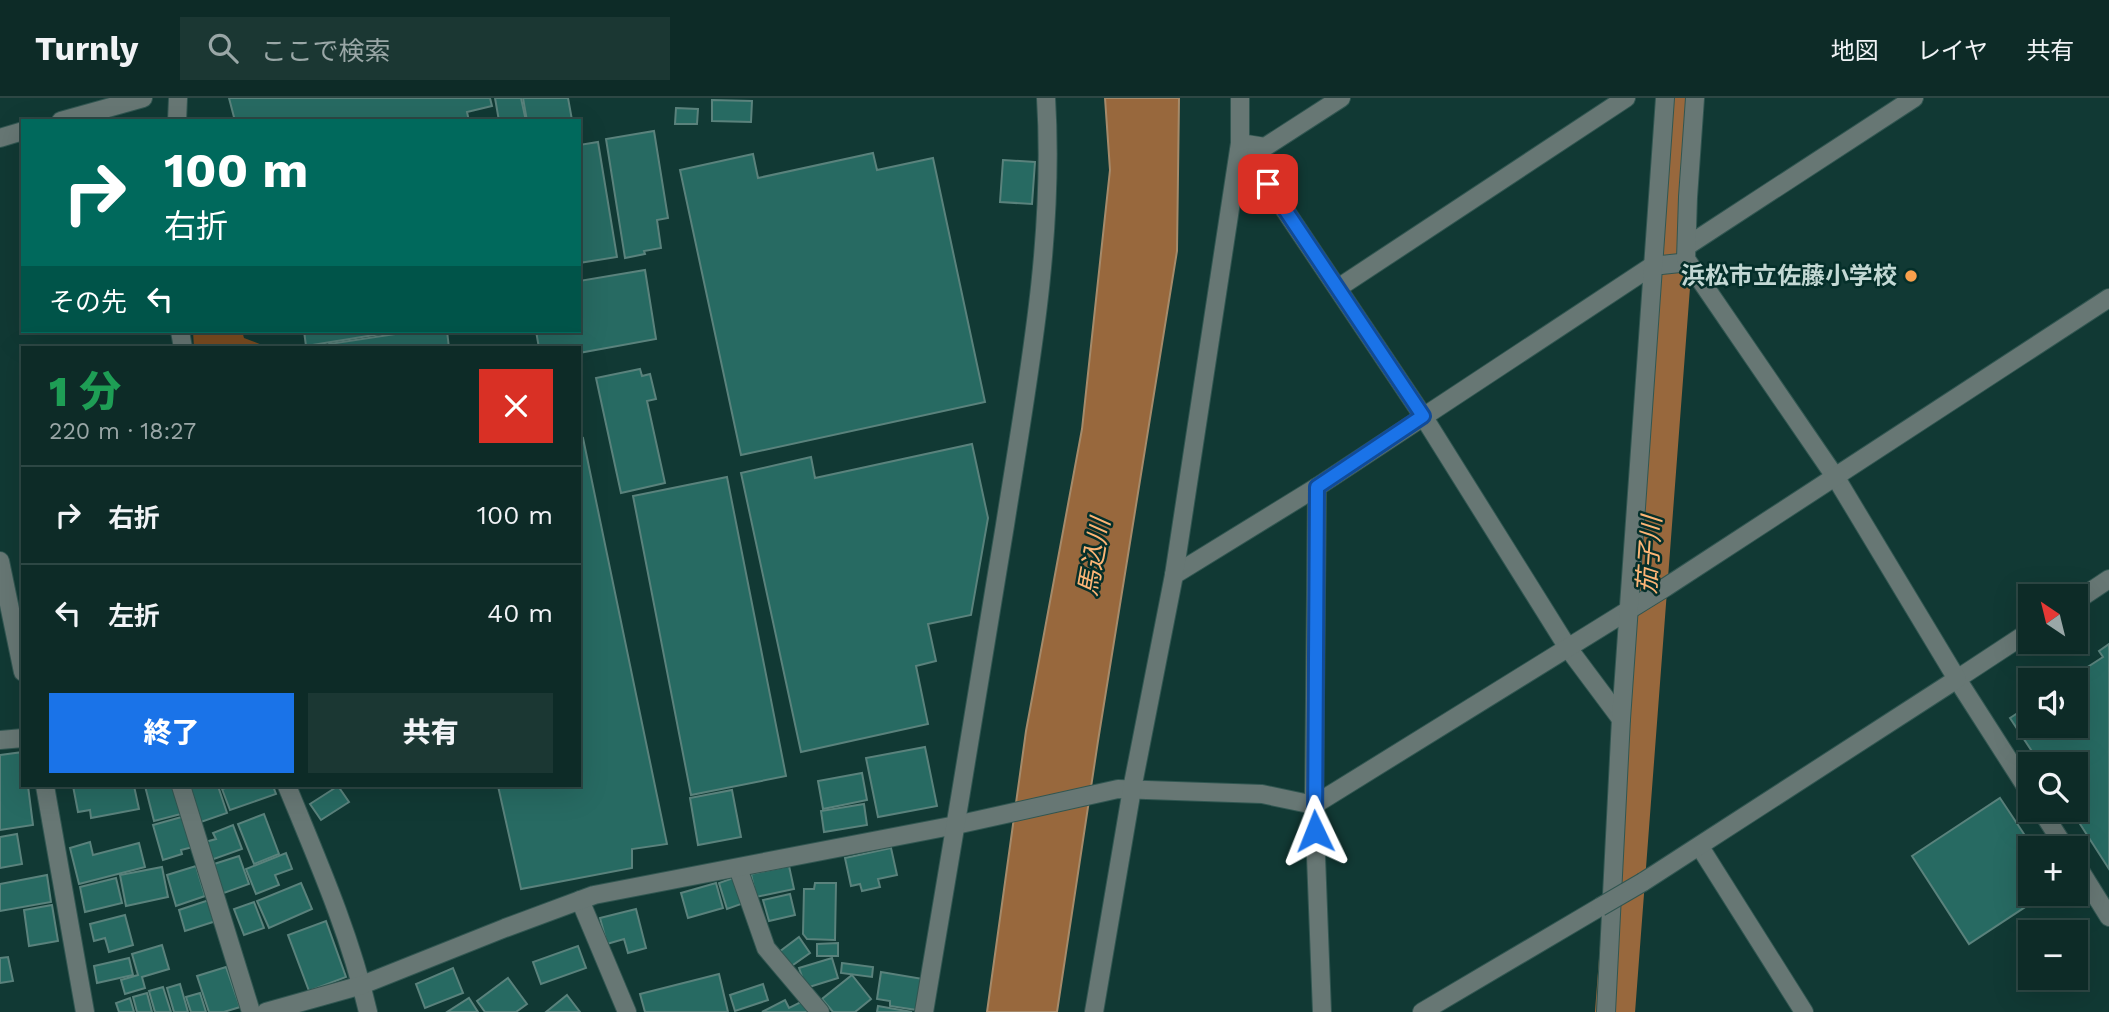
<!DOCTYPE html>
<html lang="ja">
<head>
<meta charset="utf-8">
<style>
	body { margin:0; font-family:"Work Sans","Noto Sans JP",sans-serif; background:#1b3733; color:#f1f3f6; height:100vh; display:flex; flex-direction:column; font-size:26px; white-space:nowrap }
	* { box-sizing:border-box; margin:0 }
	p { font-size:23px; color:#9aa7a7 }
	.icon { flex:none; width:38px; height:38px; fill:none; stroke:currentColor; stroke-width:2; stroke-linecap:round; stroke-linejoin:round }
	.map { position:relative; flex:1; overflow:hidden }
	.drawer { position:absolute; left:21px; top:248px; width:560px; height:441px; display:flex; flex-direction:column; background:#0d2b27; border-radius:0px; box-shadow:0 7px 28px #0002,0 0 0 2px #2d4744 }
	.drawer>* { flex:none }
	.banner { position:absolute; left:21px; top:21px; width:560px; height:214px; border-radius:0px; box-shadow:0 7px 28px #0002,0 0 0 2px #2d4744; background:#00695c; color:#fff; overflow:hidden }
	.needle { width:46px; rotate:325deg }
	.controls { position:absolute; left:2018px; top:486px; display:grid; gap:14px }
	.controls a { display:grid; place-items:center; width:70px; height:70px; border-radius:0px; background:#0d2b27; box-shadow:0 7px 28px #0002,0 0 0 2px #2d4744; font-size:35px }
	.pin { position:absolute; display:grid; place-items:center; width:60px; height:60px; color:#fff; margin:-30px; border-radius:14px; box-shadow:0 4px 10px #0006 }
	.me { position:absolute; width:77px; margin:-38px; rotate:358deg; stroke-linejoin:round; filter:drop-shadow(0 0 5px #0008) }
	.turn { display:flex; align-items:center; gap:24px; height:147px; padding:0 28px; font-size:32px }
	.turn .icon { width:91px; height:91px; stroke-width:2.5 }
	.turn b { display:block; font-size:49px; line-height:60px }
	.then { display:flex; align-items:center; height:66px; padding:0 28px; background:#0003; gap:14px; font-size:26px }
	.round { display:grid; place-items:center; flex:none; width:74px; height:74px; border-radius:0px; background:#1b3733 }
	.summary { display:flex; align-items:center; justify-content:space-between; height:119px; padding:0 28px }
	h1 { font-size:42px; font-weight:800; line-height:52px; color:#1e9e55 }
	.primary-button { display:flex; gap:14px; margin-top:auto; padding:14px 28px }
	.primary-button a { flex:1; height:80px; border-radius:0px; background:#1a73e8; color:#fff; font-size:28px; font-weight:800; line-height:80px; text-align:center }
	.primary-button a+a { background:#1b3733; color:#f1f3f6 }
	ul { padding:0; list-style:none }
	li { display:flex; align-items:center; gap:21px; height:98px; padding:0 28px; border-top:2px solid #2d4744 }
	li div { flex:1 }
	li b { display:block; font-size:26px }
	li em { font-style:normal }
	header { display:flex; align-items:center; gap:42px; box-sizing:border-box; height:98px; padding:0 35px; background:#0d2b27; border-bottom:2px solid #2d4744 }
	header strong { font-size:33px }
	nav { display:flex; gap:38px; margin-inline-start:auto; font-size:24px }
	.search { width:490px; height:63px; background:#1b3733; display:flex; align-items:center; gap:18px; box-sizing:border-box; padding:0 24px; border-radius:0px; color:#9aa7a7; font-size:26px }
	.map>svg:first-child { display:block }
	.forest { fill:#7c4d21 }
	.water { fill:#98683d; stroke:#a58a6a; stroke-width:2 }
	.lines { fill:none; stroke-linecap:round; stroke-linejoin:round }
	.river { stroke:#98683d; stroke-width:40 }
	.building { fill:#276a62; stroke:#5a827c; stroke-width:2 }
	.minor-casing { stroke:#315651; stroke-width:20 }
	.minor { stroke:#677774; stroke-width:18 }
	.minor-bridge-casing { stroke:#315651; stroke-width:20; stroke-linecap:butt }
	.minor-bridge { stroke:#677774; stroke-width:18 }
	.route-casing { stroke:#114b97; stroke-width:18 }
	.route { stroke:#1a73e8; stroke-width:12 }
	.poi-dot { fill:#f9a04c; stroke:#052f2a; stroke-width:2.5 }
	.labels { text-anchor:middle; stroke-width:5; stroke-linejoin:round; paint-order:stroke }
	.poi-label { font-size:24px; font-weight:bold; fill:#c3d8d4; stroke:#052f2a; text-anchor:end }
	.water-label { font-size:26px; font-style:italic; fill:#fdb576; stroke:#052f2a }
</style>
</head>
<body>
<header>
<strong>Turnly</strong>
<div class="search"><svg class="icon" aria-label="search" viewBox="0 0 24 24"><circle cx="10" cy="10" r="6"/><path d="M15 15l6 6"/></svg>ここで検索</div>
<nav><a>地図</a><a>レイヤ</a><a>共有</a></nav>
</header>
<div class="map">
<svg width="2109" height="914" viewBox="0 0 2109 914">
	<rect width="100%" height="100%" fill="#113934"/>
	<polygon class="forest" points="193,233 242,233 244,240 270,250 194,250"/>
	<polygon class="water" points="1105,0 1179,0 1177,153 1098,643 1057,914 987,914 1026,633 1082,331 1110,72"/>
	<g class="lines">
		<polyline class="river" points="1615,914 1670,189 1682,0"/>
	</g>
	<g class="building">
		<polygon points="229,0 490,0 492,8 467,14 469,23 235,23"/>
		<polygon points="495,0 521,0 526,23 499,23"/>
		<polygon points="523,0 568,0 572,22 527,23"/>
		<polygon points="712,2 752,3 751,24 712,23"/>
		<polygon points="676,10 698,11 697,26 675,26"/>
		<polygon points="654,33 668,120 657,122 661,150 644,153 645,156 625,160 606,41"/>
		<polygon points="598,44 617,159 579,165 579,47"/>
		<polygon points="873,55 877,72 933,60 985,304 741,357 680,72 753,56 758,80"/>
		<polygon points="1003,62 1035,64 1032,106 1000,104"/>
		<polygon points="645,172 656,241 579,255 579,250 539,250 536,233 579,233 579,183"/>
		<polygon points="304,233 399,233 306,248"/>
		<polygon points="415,233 447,233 449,250 330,250 329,246"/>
		<polygon points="640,271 642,278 650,276 656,301 647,303 665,385 621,395 596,280"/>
		<polygon points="583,340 667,746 632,751 632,770 521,791 498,688 579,688 579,341"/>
		<polygon points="972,346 988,420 971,517 928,526 936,563 916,568 928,626 801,654 741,375 811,359 815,380"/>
		<polygon points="727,379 786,678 691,697 633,398"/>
		<polygon points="2109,546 2109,771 2071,712 2076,712 2076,667 2041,667 2010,620 2030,607 2030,628 2076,628 2076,583 2066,583 2103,559 2099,553"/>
		<polygon points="925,649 937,708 878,719 866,660"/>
		<polygon points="23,654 23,688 28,688 33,727 0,732 0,657"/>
		<polygon points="862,675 867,702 823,711 818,683"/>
		<polygon points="73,688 134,688 139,711 91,720 90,712 78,714"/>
		<polygon points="145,688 173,688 181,716 154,723"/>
		<polygon points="188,688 218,688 227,715 198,725"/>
		<polygon points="232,688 273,688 276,696 230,712 222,691"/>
		<polygon points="338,688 349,704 321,722 310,706"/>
		<polygon points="732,692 741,739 698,747 690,700"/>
		<polygon points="2000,700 2034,751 2030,751 2030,796 2045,796 1969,846 1912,758"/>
		<polygon points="864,706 867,727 824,734 821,713"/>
		<polygon points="264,716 279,756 254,766 238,726"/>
		<polygon points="185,718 193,749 181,752 182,756 163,762 153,727"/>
		<polygon points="233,727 242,751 211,762 205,744 216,741 213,735"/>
		<polygon points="17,736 22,766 0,770 0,739"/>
		<polygon points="90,744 93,757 139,745 145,769 79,786 70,750"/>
		<polygon points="891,750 897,777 878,781 880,789 862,793 860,786 851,788 845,760"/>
		<polygon points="286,755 292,771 275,777 279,787 256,796 246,771"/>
		<polygon points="239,758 249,786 221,796 211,767"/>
		<polygon points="196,768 205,798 176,808 167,777"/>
		<polygon points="789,768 794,791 756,799 751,776"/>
		<polygon points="162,769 168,799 126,808 120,777"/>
		<polygon points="47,777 51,804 0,813 0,786"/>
		<polygon points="736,779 744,805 727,811 719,785"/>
		<polygon points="116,780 122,805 85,814 80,789"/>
		<polygon points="301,785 312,811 269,830 257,803"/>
		<polygon points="716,785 723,810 688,820 681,795"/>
		<polygon points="815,785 836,785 835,842 807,841 803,836 804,791 814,791"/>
		<polygon points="790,796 795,817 769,823 763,802"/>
		<polygon points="209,802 216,823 185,833 179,812"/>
		<polygon points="254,804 264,830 244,837 234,811"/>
		<polygon points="52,807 58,843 29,848 24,812"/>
		<polygon points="636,811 646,850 628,855 624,841 607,846 600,820"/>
		<polygon points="125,817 133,847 109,854 105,840 94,843 90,826"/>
		<polygon points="326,823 346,879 309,893 288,837"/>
		<polygon points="799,839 810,855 790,869 779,854"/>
		<polygon points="838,845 838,858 817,858 817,846"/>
		<polygon points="162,847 169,871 142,879 145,890 125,896 121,882 138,877 132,856"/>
		<polygon points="578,848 586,870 541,886 533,864"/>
		<polygon points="8,859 13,883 0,885 0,860"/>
		<polygon points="129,860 133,877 97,885 94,868"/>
		<polygon points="832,860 838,880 806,890 799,870"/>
		<polygon points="842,865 873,869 872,879 841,875"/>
		<polygon points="226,869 240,909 224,914 209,914 197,878"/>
		<polygon points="453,870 463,895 425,910 416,886"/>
		<polygon points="881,874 923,881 917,912 890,908 890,903 877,901"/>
		<polygon points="719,876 728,914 645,914 640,896"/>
		<polygon points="852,877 871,901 855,914 833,914 822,901"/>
		<polygon points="508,880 527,906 516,914 485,914 477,903"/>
		<polygon points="180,886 188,914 174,914 167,890"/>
		<polygon points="763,886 768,902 735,913 730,897"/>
		<polygon points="163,889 171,914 155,914 149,893"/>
		<polygon points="147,895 152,914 137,914 133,899"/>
		<polygon points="200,895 206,914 191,914 186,899"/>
		<polygon points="567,897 580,914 546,914"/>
		<polygon points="130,900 134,914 119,914 116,905"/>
		<polygon points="469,900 478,914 447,914"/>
		<polygon points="785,902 789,910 803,903 809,914 762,914"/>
		<polygon points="878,908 912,914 877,914"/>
	</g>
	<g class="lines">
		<defs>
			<g id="minor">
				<polyline points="1341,0 1265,49 1240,45 1423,318 1568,550 1621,621"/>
				<polyline points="61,23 143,0"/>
				<polyline points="177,23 178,0"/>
				<polyline points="0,40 23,33"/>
				<polyline points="1687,148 1914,0"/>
				<polyline points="1338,190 1626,0"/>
				<polyline points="180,233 183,250"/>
				<polyline points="1317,389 1314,707 1322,914"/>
				<polyline points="0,463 23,574"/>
				<polyline points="1174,477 1317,389 1652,168 1680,165 1686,161"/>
				<polyline points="2076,503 2109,481"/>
				<polyline points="2030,533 1957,581 2030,695"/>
				<polyline points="0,642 23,640"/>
				<polyline points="45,688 85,914"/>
				<polyline points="181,688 251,914"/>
				<path d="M287,688c30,73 63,148 81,226"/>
				<polyline points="2041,712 2066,751"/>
				<polyline points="1700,749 1804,914"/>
				<polyline points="2076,766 2109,819"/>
				<polyline points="738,770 766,850 820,914"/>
				<polyline points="1643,784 1957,581 1836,380 1686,161 1688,99 1695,0"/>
				<polyline points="580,802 627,914"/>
				<polyline points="266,914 362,887 505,830 594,797 956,727 1118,691 1262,696 1314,707 1666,489 2109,200"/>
				<path d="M924,914c28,-162 54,-325 81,-487 22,-141 50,-283 41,-427"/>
				<polyline points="1094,914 1132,691 1174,477 1240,45 1240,0"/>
				<polyline points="1422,914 1600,809"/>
				<polyline points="1606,914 1621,621 1665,0"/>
			</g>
		</defs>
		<use href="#minor" class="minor-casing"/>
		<use href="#minor" class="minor"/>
		<defs>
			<polyline id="minor-bridge" points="1600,809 1643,784"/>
		</defs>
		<use href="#minor-bridge" class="minor-bridge-casing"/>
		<use href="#minor-bridge" class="minor-bridge"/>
	</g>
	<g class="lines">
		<defs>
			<polyline id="route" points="1268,86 1423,318 1317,389 1315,733"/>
		</defs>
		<use href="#route" class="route-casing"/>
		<use href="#route" class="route"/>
	</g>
	<circle class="poi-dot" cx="1911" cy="178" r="7"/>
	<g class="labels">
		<g class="poi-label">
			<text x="1897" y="186">浜松市立佐藤小学校</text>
		</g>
		<g class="water-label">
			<text transform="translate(1649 457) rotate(-86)" y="9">茄子川</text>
			<text transform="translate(1094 459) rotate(-80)" y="9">馬込川</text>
		</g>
	</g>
</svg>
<div class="controls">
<a><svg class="needle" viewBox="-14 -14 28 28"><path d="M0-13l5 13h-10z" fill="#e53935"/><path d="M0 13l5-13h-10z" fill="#9aa7a7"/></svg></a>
<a><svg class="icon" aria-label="sound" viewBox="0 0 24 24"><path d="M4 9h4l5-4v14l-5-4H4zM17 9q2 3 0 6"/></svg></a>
<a><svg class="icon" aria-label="search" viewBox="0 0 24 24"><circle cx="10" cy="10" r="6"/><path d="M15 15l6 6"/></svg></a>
<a>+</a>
<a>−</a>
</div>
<div class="pin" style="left:1268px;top:86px;background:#d93025"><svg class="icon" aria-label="arrive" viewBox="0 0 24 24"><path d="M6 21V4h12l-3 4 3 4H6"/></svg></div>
<svg class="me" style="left:1315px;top:733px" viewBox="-20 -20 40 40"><path d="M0-17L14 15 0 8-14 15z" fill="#1a73e8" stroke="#fff" stroke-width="4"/></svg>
<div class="banner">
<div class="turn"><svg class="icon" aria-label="right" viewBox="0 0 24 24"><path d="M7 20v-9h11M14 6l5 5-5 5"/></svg><div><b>100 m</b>右折</div></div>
<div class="then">その先<svg class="icon" aria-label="left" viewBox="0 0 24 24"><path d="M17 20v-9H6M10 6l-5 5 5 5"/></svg></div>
</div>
<section class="drawer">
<div class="summary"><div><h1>1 分</h1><p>220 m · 18:27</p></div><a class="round" style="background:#d93025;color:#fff"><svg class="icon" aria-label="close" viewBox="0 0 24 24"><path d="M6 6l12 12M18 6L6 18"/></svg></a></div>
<ul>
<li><svg class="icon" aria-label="right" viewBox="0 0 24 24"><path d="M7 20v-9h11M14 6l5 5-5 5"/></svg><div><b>右折</b></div><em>100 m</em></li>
<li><svg class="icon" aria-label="left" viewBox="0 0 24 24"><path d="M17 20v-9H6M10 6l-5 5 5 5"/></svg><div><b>左折</b></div><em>40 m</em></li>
</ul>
<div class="primary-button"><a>終了</a><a>共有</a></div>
</section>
</div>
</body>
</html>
